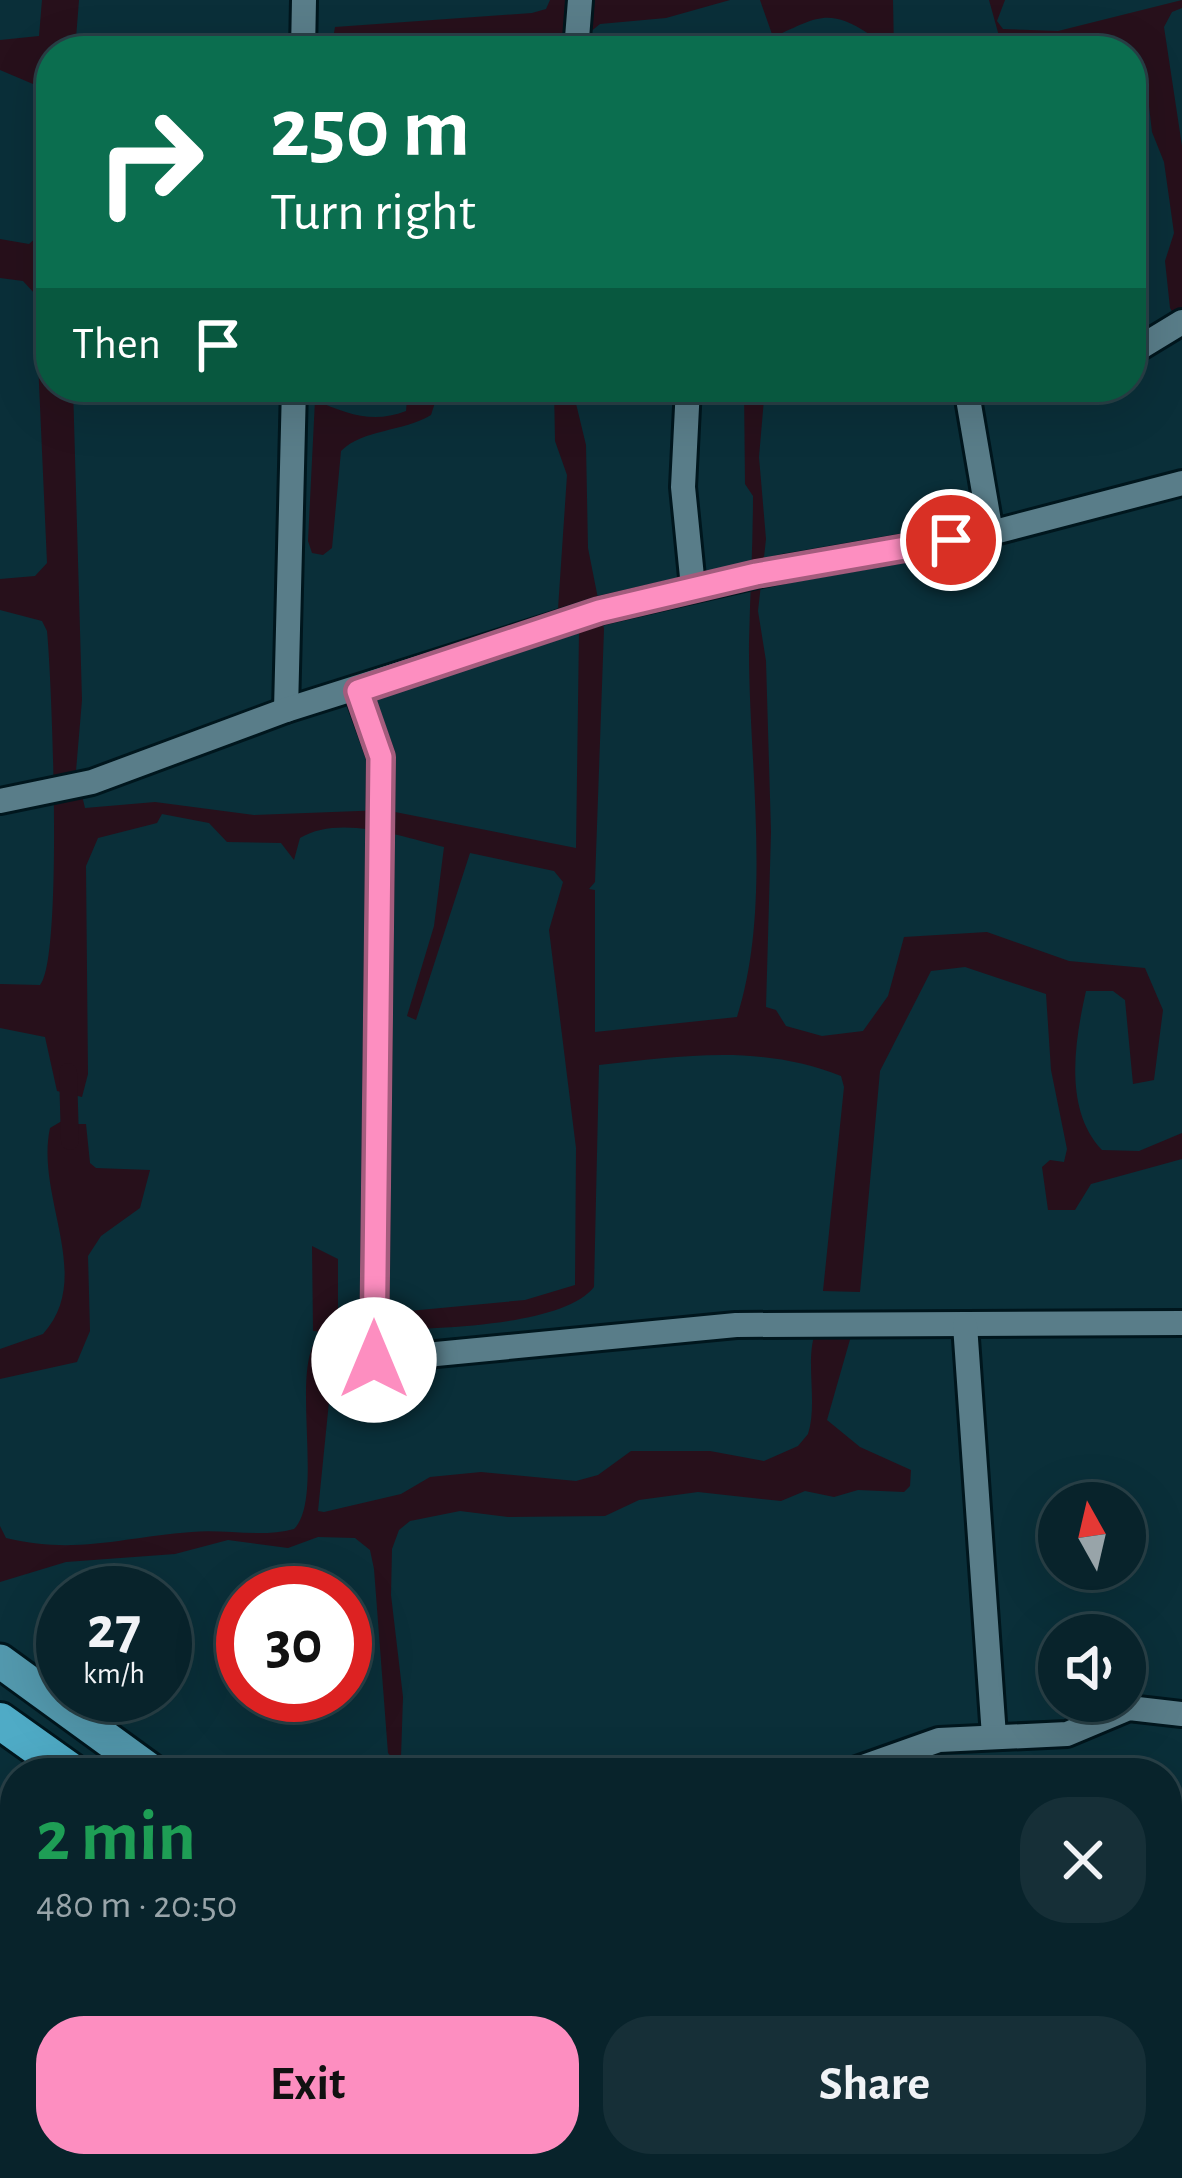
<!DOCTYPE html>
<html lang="en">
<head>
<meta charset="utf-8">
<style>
	body { margin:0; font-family:"Alegreya Sans",sans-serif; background:#162f37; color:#f1f3f6; height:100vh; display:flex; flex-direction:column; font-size:45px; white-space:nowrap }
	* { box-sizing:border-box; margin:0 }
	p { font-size:39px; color:#98a4a9 }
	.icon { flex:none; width:66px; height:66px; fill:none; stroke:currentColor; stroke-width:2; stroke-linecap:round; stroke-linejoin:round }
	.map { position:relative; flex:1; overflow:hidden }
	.drawer { position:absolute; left:0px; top:1758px; width:1182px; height:420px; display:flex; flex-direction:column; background:#08232b; border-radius:48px 48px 0 0; box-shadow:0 12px 48px #0002,0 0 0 3px #294047 }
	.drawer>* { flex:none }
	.hud { position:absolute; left:36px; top:36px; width:1110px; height:366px; border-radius:48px; box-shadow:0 12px 48px #0002,0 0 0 3px #294047; background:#0b6e4f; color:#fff; overflow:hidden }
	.needle { width:78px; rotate:352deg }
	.fabs { position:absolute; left:1038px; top:1482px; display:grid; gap:24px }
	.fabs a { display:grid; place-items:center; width:108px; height:108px; border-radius:50%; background:#08232b; box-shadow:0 12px 48px #0002,0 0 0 3px #294047; font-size:60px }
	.speed { position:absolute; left:36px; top:1566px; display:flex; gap:24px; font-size:60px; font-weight:700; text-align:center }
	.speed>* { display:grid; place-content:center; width:156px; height:156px; border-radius:50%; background:#08232b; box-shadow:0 12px 48px #0002,0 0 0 3px #294047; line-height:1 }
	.speed small { font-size:30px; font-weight:400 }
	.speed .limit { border:18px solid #d22; background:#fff; color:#111 }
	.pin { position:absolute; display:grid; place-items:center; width:102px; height:102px; color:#fff; margin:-51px; border:6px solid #fff; border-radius:50%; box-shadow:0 3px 12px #0007 }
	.me { position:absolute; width:132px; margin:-66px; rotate:0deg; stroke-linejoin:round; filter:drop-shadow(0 0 9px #0008) }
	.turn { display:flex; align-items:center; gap:42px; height:252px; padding:0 36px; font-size:54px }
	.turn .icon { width:156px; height:156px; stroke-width:2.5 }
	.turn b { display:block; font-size:84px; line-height:102px }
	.then { display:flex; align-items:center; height:114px; padding:0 36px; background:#0003; gap:24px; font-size:45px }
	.round { display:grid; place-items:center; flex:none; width:126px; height:126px; border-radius:48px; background:#162f37 }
	.headline { display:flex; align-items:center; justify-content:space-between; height:204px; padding:0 36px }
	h1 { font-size:72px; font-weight:700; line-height:90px; color:#1e9e55 }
	.button { display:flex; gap:24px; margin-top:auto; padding:24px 36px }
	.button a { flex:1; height:138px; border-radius:48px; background:#fd8ec0; color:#111; font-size:48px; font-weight:700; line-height:138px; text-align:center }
	.button a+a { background:#162f37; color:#f1f3f6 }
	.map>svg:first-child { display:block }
	.water { fill:#27101b }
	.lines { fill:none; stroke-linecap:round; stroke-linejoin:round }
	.stream { stroke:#27101b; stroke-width:6 }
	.canal { stroke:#27101b; stroke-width:18 }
	.minor-casing { stroke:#00161d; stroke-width:30 }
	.major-casing { stroke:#00161d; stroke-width:39 }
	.highway-casing { stroke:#00161d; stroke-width:42 }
	.minor { stroke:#597d89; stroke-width:24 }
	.major { stroke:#5399ae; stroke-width:33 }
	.highway { stroke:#4fabc6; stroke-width:36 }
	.route-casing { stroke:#a45c7d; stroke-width:30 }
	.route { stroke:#fd8ec0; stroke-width:21 }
</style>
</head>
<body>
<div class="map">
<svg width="1182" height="2178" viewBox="0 0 1182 2178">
	<rect width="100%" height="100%" fill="#0a2f39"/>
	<g class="water">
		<path d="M42,0h37l-4,51h-24v336h22l9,313 -6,71 9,37 70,-6 99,13 131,-5 191,38 3,-216 -8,-25 -13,2 9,-134 -12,-34 -1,-54h18l14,58 2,103 16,81 -9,253 -6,7 6,1v142l142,-15c36,-113 11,-256 12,-374 1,-49 4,-98 4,-147l-8,-12 -1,-97h21l-6,70 7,82 -8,72 8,50 5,171 -5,175 10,3 10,16 36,10 41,-5 25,-35 16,-59 83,-5 82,29 76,7 18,42 -9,70 -21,4 -8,-84 -12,-9h-27c-11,49 -23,118 16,159l37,1 43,-18v26l-91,25 -16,26h-27l-6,-43 8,-7 14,2 3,-13 -16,-79 -5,-76 -81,-27 -34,4 -51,100 -20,221 -37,-1 21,-204 -3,-11c-80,-32 -159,-20 -242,-11l-5,222c-31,40 -165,42 -216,43l-1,-16 148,-14 50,-15 1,-137 -27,-218 14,-48 -9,-11 -84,-18 -54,167 -9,-4 27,-90 10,-79c-40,-10 -105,-33 -144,-9l-6,22 -13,-17 -54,-1 -18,-19 -47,-9 -5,9 -59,15 -12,28 2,208 -6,23 -25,-6 -12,-54 -45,-9v-44l40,1c23,-24 12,-305 7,-354l-5,-10 -42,-11v-31l35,-3 12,-13 -12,-269 -12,-13 -23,-3v-39l29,5 9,-8 -1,-145 -4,-7 -33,-14v-30l39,-4z"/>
		<polygon points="550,0 730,0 666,18 600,24 567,51 553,51 545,37 488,50 331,51 335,27 532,13 546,9"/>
		<path d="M760,0h133l1,51h-21l-4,-17c-42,-28 -54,-15 -96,3z"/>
		<polygon points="989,0 1005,0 997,21 1003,29 1058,31 1182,0 1182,8 1172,12 1164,27 1182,146 1182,314 1176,318 1170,308 1165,261 1174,233 1164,162 1152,132 1144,62 1131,51 1008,44 999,36"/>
		<path d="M408,387h32l-9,28c-28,17 -68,14 -90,36l-9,97 -9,7 -11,-2 -4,-12 7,-141c32,14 58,24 91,11z"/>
		<path d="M72,1115l6,9h8l4,39 6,5 54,2 -10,38 -39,28 -13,20 2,75 -13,31 -77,17v-30l43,-15c52,-57 -8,-137 7,-206z"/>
		<polygon points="312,1246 338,1259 338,1311 350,1318 349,1334 313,1331"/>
		<path d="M832,1311l19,3v22l-24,84 33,27 51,23 -1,16 -6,6 -46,-2 -24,7 -29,-6 -24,10 -83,-9 -59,8 -34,16 -97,1 -48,-6 -50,10 -11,9 -7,19 -1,46 12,102 -2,60 -5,5 -8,-9 -14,-184 -4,-19 -15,-12 -37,-1 -30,11 -60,-8 -53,14 -109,8 -66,20v-56l6,12c70,17 117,-1 186,-6 33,-3 70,6 102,-3 29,-29 0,-141 19,-184l19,1 2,6 -16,159 6,1 77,-18 29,-17 51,-5 95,9 22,-6 33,-24h79l54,10 34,-15 10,-12c13,-40 -13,-98 24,-123z"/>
	</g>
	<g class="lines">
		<g class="stream">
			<polyline points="320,1353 321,1324"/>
			<polyline points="1167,2051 1182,2055"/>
			<polyline points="0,2166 39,2163"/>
		</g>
		<polyline class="canal" points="68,1072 70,1141"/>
		<defs>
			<g id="minor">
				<polyline points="303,51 304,0"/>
				<polyline points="576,51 580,0"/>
				<polyline points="1131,353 1182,322"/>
				<polyline points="688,387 683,487 693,587"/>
				<polyline points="966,387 991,533"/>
				<polyline points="357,691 381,757 374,1360 736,1325 1182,1323"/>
				<polyline points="286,710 294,387"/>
				<polyline points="0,801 92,782 286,710 599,611 788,568 991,533 1182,483"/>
				<polyline points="965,1325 994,1736"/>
				<polyline points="376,1773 405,1773"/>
				<polyline points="846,1773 939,1740 1067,1734 1129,1708 1182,1714"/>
				<polyline points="0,2145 15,2143"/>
				<polyline points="214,2172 215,2178"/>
				<polyline points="1163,2178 1182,2162"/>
			</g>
			<g id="major">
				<polyline points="0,1661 154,1773"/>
				<polyline points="0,1831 15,1841"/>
				<polyline points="1167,2148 1182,2151"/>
				<polyline points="393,2163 409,2178"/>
				<polyline points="523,2163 533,2178"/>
				<polyline points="871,2178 918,2163"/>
			</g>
			<g id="highway">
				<polyline points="0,1721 73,1773"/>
				<polyline points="467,2163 480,2178"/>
			</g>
		</defs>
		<use href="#minor" class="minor-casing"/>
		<use href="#major" class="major-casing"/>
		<use href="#highway" class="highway-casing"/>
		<use href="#minor" class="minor"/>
		<use href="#major" class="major"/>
		<use href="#highway" class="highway"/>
	</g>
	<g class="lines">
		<defs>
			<polyline id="route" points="374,1360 381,757 358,691 599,611 756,574 951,540"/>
		</defs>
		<use href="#route" class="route-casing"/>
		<use href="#route" class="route"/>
	</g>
</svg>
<div class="fabs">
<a><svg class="needle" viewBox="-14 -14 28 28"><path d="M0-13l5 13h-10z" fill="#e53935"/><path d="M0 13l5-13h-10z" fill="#98a4a9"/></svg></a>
<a><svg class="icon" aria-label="sound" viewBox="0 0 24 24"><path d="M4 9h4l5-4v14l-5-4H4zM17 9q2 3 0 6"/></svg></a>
</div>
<div class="speed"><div>27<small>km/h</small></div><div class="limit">30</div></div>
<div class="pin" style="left:951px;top:540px;background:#d93025"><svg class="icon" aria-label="arrive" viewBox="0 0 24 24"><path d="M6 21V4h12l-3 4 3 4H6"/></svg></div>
<svg class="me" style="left:374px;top:1360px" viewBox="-20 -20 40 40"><circle r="19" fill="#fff"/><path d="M0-13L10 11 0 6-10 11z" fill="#fd8ec0"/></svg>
<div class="hud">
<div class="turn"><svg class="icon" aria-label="right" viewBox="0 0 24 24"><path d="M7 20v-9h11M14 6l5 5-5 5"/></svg><div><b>250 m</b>Turn right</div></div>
<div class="then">Then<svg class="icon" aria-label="arrive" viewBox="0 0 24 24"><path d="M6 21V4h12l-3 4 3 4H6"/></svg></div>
</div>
<section class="drawer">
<div class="headline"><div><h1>2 min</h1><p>480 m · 20:50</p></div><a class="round"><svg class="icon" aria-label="close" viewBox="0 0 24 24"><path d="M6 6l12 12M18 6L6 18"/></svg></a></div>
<div class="button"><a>Exit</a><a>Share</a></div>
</section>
</div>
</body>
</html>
